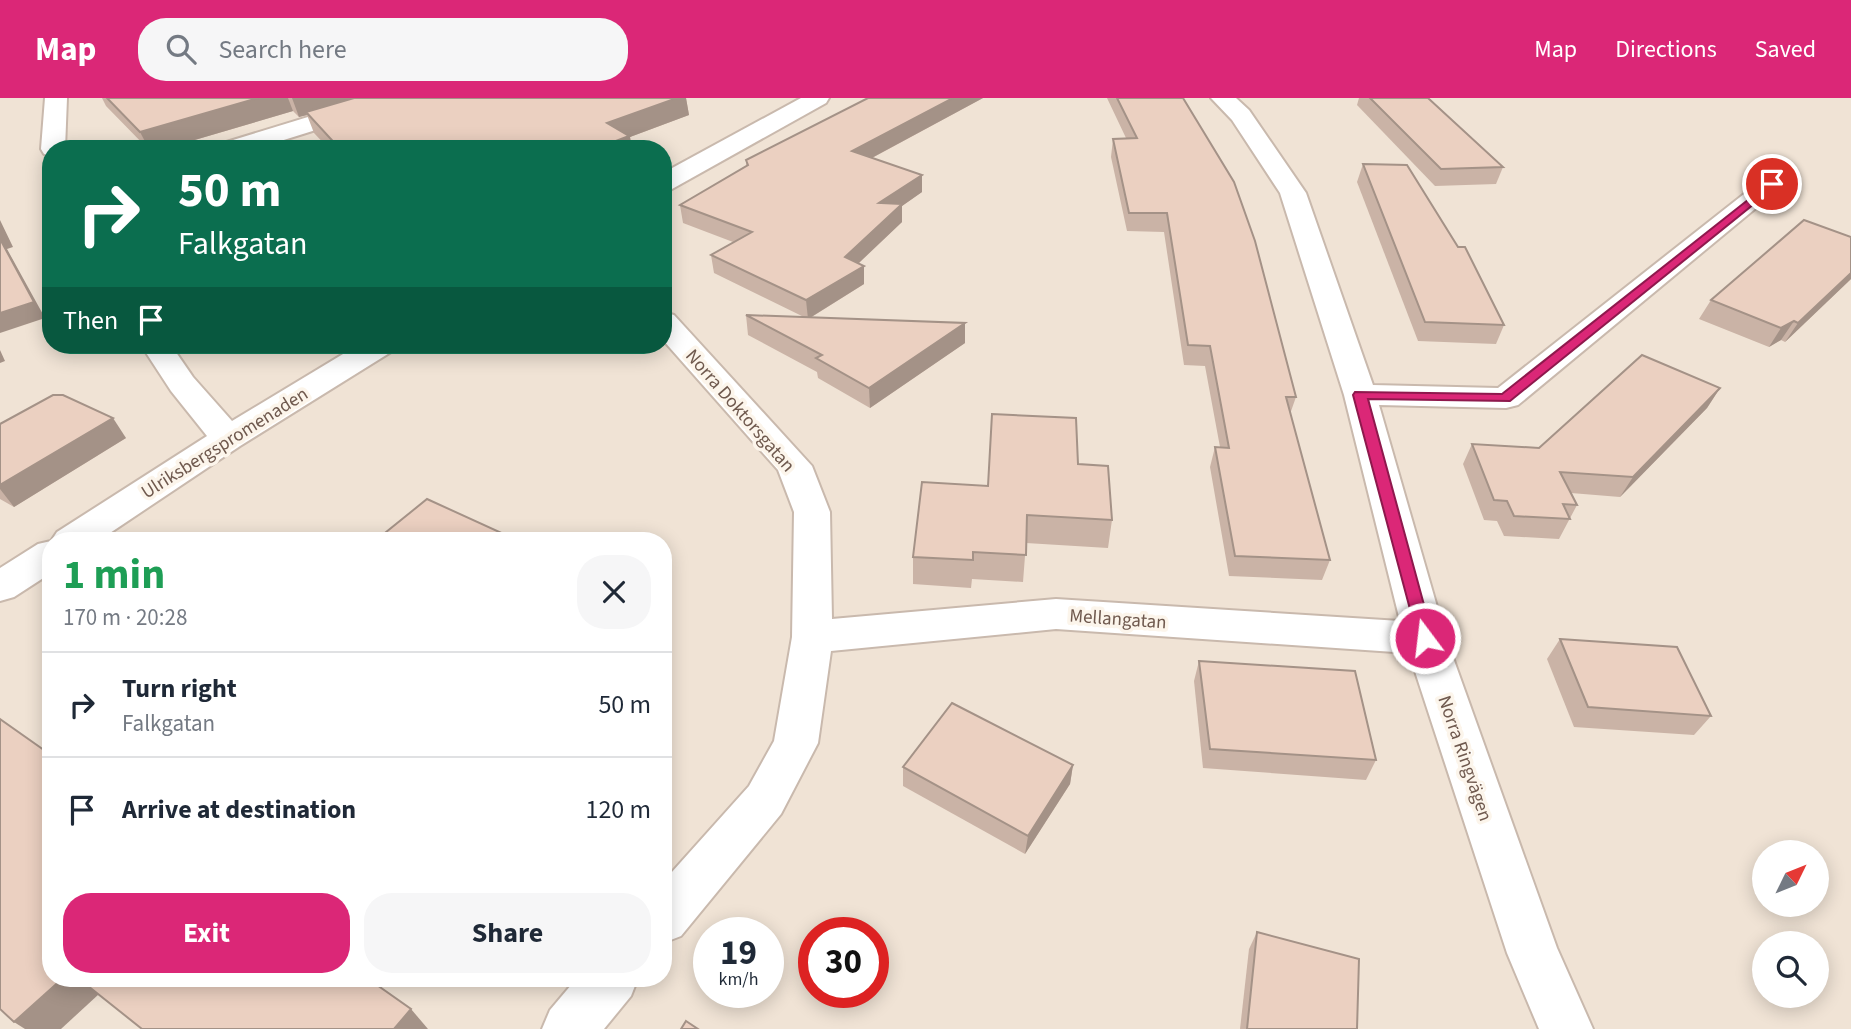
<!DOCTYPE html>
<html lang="en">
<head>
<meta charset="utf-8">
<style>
	body { margin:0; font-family:"Source Sans 3",sans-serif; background:#f6f6f7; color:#1f2937; height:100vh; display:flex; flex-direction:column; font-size:26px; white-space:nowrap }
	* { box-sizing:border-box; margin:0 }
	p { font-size:23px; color:#747a83 }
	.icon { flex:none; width:38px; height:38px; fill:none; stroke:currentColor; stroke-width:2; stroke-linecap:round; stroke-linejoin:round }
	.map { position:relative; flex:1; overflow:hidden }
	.side { position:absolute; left:42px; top:434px; width:630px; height:455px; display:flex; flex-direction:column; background:#fff; border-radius:28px; box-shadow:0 4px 18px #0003 }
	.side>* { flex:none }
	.banner { position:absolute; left:42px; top:42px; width:630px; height:214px; border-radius:28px; box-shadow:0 4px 18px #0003; background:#0b6e4f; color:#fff; overflow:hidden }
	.needle { width:46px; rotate:47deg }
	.fabs { position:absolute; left:1752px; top:742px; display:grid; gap:14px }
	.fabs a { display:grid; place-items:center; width:77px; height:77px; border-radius:50%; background:#fff; box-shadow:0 4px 18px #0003; font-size:35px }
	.speed { position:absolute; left:693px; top:819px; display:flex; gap:14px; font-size:35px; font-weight:700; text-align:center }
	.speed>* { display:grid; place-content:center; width:91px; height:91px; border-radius:50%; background:#fff; box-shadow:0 4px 18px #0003; line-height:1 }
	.speed small { font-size:18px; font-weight:400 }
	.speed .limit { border:10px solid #d22; background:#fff; color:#111 }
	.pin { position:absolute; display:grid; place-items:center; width:60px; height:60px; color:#fff; margin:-30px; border:4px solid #fff; border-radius:50%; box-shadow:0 2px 7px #0007 }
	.me { position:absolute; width:77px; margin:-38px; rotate:345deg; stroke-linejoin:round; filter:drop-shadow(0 0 5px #0008) }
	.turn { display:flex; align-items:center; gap:24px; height:147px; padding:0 21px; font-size:32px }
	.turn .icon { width:91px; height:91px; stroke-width:2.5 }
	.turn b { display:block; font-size:49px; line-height:60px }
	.then { display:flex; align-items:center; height:66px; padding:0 21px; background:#0003; gap:14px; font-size:26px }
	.round { display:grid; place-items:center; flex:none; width:74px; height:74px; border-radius:28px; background:#f6f6f7 }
	.headline { display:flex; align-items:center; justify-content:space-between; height:119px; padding:0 21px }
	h1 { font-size:42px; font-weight:700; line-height:52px; color:#1e9e55 }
	.button { display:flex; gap:14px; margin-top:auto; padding:14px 21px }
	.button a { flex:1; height:80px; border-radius:28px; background:#db2777; color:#fff; font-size:28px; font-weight:700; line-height:80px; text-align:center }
	.button a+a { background:#f6f6f7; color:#1f2937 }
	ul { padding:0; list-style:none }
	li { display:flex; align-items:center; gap:21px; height:105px; padding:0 21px; border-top:2px solid #e0e1e3 }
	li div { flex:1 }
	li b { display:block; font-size:26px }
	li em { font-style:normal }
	header { display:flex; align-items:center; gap:42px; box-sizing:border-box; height:98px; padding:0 35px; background:#db2777; color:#fff }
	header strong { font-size:33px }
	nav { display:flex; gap:38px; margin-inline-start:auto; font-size:24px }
	.search { width:490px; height:63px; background:#f6f6f7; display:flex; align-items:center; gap:18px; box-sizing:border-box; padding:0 24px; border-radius:28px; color:#747a83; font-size:26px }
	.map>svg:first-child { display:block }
	.residential { fill:#f0e3d5; fill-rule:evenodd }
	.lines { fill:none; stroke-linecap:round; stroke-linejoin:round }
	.minor-casing { stroke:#c9b9ad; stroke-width:4 }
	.minor { fill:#fff; fill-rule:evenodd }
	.wall { fill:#cab3a6 }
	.shaded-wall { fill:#a49287 }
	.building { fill:#ebd0c1; stroke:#a49287; stroke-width:2 }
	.route { fill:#db2777; stroke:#8e194d; stroke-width:2 }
	.labels { text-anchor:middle; stroke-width:7; stroke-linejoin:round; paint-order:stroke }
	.street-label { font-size:19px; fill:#6f594e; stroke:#fcf5eb }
</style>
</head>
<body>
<header>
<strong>Map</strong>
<div class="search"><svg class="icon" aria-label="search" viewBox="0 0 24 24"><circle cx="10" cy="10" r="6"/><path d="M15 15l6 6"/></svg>Search here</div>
<nav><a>Map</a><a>Directions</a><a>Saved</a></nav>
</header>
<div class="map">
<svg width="1851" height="931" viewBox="0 0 1851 931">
	<rect width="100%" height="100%" fill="#f9f1e6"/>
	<path class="residential" d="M0,0h1851v931h-1851zM51,51h612v196h-612zM51,443h612v437h-612zM1764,754h52v53h-52zM709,835h59v59h-59zM814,835h59v59h-59zM1764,845h52v53h-52z"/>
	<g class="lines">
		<defs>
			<g id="minor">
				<polygon points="45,0 67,0 65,51 51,51 51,58 44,56 41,51"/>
				<polygon points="370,0 405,0 402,5 255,51 217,51 220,46"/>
				<polygon points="801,0 829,0 826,5 672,91 663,94 663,75"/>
				<polygon points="1211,0 1236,0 1249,12 1306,95 1373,287 1498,290 1763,81 1772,78 1781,81 1785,86 1518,307 1506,310 1379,307 1446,540 1557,850 1593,931 1539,931 1507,855 1409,555 1056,531 831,553 818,645 781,716 681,838 663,845 663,784 749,688 774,643 792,539 794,414 778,372 663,242 663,214 674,217 812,368 830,414 832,521 1056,501 1400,523 1344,297 1280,95 1232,22"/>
				<polygon points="141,247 171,247 193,279 232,323 358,247 396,247 391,254 240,348 98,443 51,443 51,475 14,499 0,503 0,470 38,446 51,443 57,434 207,338 171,293"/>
				<polygon points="577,880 638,880 631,898 604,931 542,931 550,912"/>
			</g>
		</defs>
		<use href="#minor" class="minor-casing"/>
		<use href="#minor" class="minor"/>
	</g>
	<g class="wall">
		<polygon points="102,0 686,0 689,17 630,39 632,51 329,51 314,35 307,17 299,19 293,13 164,51 148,51 106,8"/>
		<polygon points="868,0 983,0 872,60 922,77 922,94 902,108 902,124 858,166 864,186 810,220 965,245 870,310 818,280 817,274 748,237 746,217 806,220 714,175 711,157 733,144 683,125 680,107 746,68 746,62"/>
		<polygon points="1107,0 1183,0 1296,299 1290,316 1330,462 1322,482 1229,478 1210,369 1215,349 1220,349 1205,268 1184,267 1164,134 1127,133 1111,59 1113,41 1126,40"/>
		<polygon points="1359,0 1428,0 1503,69 1496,86 1435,88 1357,7"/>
		<polygon points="1363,66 1458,149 1504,227 1496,246 1418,243 1357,84"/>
		<polygon points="1851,181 1785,244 1781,242 1769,249 1699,221 1711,202"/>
		<polygon points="1720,290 1707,310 1620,399 1571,395 1577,407 1559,441 1504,438 1497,423 1484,422 1463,366 1472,346 1539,350"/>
		<polygon points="0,326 126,340 14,409 0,401"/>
		<polygon points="1078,366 1112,422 1108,450 1026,445 1023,484 972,481 971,490 913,486 913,459 988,388"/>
		<polygon points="1560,541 1711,618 1694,637 1574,629 1547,561"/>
		<polygon points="1199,563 1376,662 1366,682 1203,670 1194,583"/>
		<polygon points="1073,667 1070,686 1025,756 903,688 903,669"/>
		<polygon points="1257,834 1357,931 1240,931 1249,851"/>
	</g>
	<g class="shaded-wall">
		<polygon points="258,0 288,0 293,13 164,51 149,51 140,34"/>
		<polygon points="292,0 361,0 306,14 307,17 299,19"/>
		<polygon points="677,0 686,0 689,17 630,39 632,51 595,51 607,25"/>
		<polygon points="953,0 983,0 853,70 852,53"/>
		<polygon points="922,77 922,94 902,108 902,124 846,177 845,159 879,105"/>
		<polygon points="0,122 13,149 7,151 45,220 0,235"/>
		<polygon points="864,168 864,186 808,221 806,202"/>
		<polygon points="1851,175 1851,181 1785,244 1798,225"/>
		<polygon points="1794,223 1781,242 1769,249 1781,230"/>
		<polygon points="965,225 965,245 870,310 869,290"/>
		<polygon points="0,252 5,263 0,265"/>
		<polygon points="1720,290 1707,310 1620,399 1633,379"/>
		<polygon points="113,320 126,340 14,409 0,391 0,387"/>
		<polygon points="1073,667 1070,686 1025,756 1028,738"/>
		<polygon points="63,880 78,880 99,896 61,931 25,931 14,924"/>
		<polygon points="411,911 428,931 394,931"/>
	</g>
	<g class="building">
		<polygon points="107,0 258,0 140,34"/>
		<polygon points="354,0 677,0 607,25 629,38 595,51 340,51 306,14"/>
		<polygon points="868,0 953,0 852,53 922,77 879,105 902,106 845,159 864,168 806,202 711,157 752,134 680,107 748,67 746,62"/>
		<polygon points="1117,0 1183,0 1234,84 1255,143 1296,299 1286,299 1330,462 1235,458 1215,349 1229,350 1210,248 1188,247 1167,115 1129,115 1113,41 1137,40"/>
		<polygon points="1370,0 1428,0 1503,69 1441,71"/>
		<polygon points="1363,66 1407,67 1458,149 1465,149 1504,227 1425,224"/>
		<polygon points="1804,122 1851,139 1851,175 1798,225 1794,223 1781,230 1711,202"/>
		<polygon points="0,141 34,204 0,215"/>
		<polygon points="746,217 965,225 869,290 816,260 822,257"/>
		<polygon points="1642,257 1720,290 1633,379 1560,374 1577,407 1563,406 1570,421 1514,418 1507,403 1494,402 1472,346 1539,350"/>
		<polygon points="53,297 63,297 113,320 0,387 0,326"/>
		<polygon points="992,316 1076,320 1078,366 1108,368 1112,422 1027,417 1026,457 973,454 973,462 913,459 922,384 988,388"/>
		<polygon points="427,401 519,443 375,443"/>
		<polygon points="1560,541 1677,549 1711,618 1588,609"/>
		<polygon points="1199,563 1355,573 1376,662 1210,651"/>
		<polygon points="952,605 1073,667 1028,738 903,669"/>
		<polygon points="0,621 51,657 51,880 63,880 14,924 0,911"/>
		<polygon points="1257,834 1359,861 1357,931 1247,931"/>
		<polygon points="78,880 367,880 411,911 394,931 142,931"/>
		<polygon points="686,923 698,931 681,931"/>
	</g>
	<polygon class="route" points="1772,83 1777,86 1775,89 1510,303 1368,301 1433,540 1431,545 1419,545 1353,297 1355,294 1502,296"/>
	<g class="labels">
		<g class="street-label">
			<text transform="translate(741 312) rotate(49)" y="7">Norra Doktorsgatan</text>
			<text transform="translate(224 344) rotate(-32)" y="7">Ulriksbergspromenaden</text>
			<text transform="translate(1118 520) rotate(4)" y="7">Mellangatan</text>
			<text transform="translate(1466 660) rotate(71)" y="7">Norra Ringvägen</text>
		</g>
	</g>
</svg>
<div class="fabs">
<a><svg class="needle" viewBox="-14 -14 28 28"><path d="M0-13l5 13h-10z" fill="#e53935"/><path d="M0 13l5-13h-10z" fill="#747a83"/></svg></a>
<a><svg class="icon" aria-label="search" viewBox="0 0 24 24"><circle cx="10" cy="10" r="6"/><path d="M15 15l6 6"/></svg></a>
</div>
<div class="speed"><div>19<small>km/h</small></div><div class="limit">30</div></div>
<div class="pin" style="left:1772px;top:86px;background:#d93025"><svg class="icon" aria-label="arrive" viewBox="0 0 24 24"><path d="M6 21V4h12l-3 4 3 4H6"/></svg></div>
<svg class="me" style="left:1425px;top:540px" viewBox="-20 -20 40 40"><circle r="17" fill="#db2777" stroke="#fff" stroke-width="3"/><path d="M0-11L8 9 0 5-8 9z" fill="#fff"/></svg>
<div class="banner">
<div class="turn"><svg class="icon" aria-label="right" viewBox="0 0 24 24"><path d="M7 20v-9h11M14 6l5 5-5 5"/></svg><div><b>50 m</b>Falkgatan</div></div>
<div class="then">Then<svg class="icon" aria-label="arrive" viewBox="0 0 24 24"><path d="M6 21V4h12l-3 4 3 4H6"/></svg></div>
</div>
<section class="side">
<div class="headline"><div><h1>1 min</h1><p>170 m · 20:28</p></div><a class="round"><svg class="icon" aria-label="close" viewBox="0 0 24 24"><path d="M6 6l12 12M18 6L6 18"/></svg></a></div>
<ul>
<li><svg class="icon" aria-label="right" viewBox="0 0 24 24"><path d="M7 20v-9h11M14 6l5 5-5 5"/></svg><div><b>Turn right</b><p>Falkgatan</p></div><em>50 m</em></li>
<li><svg class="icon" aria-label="arrive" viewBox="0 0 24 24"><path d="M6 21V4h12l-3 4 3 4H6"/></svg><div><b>Arrive at destination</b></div><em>120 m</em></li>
</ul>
<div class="button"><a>Exit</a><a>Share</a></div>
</section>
</div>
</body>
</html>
